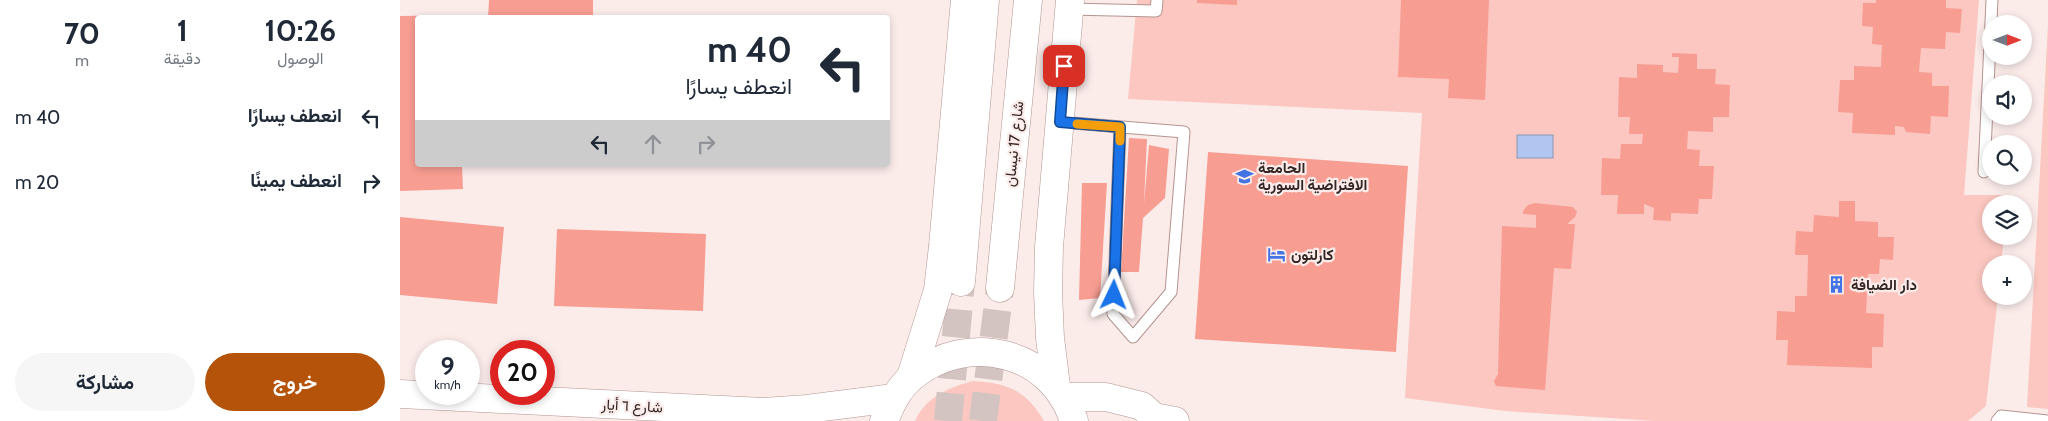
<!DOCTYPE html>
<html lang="ar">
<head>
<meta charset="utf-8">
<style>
	body { margin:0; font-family:Cabin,Vazirmatn,sans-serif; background:#f6f6f7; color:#1f2937; direction:rtl; height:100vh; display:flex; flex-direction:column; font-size:19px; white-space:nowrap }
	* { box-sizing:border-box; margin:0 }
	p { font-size:16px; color:#747a83 }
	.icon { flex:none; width:28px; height:28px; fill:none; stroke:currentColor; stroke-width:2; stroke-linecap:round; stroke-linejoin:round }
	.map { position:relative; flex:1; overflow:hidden; direction:ltr }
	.details { display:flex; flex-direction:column; background:#fff; width:400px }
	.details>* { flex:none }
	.hud { position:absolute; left:15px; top:15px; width:475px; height:152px; border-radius:5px; box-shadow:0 2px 8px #0003; direction:rtl; background:#fff; color:#1f2937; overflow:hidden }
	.needle { width:32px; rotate:90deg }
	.controls { position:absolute; left:1582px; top:15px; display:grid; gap:10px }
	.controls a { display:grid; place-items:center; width:50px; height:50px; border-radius:50%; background:#fff; box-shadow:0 2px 8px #0003; font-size:25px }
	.speed { position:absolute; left:15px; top:340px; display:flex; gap:10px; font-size:25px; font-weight:700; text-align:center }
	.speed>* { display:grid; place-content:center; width:65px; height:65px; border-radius:50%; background:#fff; box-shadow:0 2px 8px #0003; line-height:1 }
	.speed small { font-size:12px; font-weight:400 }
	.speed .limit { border:8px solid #d22; background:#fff; color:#111 }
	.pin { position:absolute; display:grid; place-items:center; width:42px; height:42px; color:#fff; margin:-21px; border-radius:10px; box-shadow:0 2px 8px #0006 }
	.me { position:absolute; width:55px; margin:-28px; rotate:2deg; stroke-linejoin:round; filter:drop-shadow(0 0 4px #0008) }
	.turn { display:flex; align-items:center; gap:18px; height:105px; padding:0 15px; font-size:22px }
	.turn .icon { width:65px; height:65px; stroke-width:2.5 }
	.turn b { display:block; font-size:35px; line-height:42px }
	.lanes { display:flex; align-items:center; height:48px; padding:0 15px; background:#0003; justify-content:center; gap:25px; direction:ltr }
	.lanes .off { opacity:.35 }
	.eta { display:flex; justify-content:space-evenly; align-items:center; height:85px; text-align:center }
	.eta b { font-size:30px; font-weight:700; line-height:35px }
	.cta { display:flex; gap:10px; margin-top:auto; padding:10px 15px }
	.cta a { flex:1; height:58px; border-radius:30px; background:#b45309; color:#fff; font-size:20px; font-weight:700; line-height:58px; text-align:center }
	.cta a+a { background:#f6f6f7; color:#1f2937 }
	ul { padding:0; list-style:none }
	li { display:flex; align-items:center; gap:15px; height:65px; padding:0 15px }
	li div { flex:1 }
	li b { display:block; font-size:19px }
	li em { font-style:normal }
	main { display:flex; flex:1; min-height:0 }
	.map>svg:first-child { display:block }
	.green { fill:#fbc7c0 }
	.water { fill:#b0c6f1; stroke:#8a96b4 }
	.building { fill:#f89d92 }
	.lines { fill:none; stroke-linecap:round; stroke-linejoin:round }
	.primary-tunnel { stroke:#d3c4c2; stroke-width:28; stroke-dasharray:28 14; stroke-linecap:butt }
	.lane-casing { stroke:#b4948f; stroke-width:13 }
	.secondary-casing { stroke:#b4948f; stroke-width:29 }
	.primary-casing { stroke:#b4948f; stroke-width:29 }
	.lane { stroke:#fff; stroke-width:11 }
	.secondary { stroke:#fff; stroke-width:28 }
	.primary { stroke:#fff; stroke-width:28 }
	.route-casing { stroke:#114b97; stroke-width:12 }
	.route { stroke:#1a73e8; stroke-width:9 }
	.slow { stroke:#f59e0b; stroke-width:9 }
	.labels { text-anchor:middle; stroke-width:4.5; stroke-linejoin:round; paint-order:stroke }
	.street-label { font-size:15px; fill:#332624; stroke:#fbecea }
	.poi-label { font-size:15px; font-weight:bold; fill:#332624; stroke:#fbecea; text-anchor:start }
</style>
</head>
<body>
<main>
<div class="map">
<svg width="1648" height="421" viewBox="0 0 1648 421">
	<rect width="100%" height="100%" fill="#fbecea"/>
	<g class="green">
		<polygon points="737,0 1579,0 1564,195 1609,195 1608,204 1591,204 1591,236 1604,236 1601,264 1591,264 1591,296 1598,296 1586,406 1568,421 1255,421 1105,411 1005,398 1022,113 728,99"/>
		<polygon points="1648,25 1648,409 1627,407"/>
		<path d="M573,381c34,2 53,9 71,40h-129c10,-24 35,-34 58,-40z"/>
	</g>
	<rect class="water" x="1117" y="135" width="36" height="23"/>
	<g class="building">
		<polygon points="89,0 193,0 193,18 88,18"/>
		<polygon points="797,0 837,0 837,5 797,3"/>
		<polygon points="1001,0 1089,0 1085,100 1048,98 1049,79 998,77"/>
		<polygon points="1476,0 1546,0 1546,8 1562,9 1560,33 1546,32 1545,49 1521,48 1519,72 1532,73 1532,86 1549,86 1548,117 1531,116 1530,134 1506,132 1504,127 1495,126 1495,135 1452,133 1453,113 1438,112 1440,80 1454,80 1454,66 1481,67 1482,45 1472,44 1473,27 1462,26 1463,3 1476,3"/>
		<polygon points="60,15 60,18 18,18 18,165 62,165 63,189 0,191 0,16"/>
		<polygon points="1272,53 1297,54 1297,69 1316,69 1315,84 1330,85 1329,117 1313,117 1313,132 1288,131 1287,149 1300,150 1299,166 1314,166 1312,199 1299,199 1298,214 1271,213 1271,221 1253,220 1254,208 1244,204 1244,214 1217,214 1218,195 1201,195 1202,158 1220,159 1221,144 1242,144 1243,134 1229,134 1230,117 1218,117 1219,77 1237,78 1237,64 1263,65 1263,72 1278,73 1279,57 1272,57"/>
		<polygon points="729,138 747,139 744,204 749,145 769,149 765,198 743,218 739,272 721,272"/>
		<polygon points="808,152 1008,166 996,352 795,339"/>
		<polygon points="682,183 707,183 700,298 679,300"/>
		<polygon points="1439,201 1455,201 1455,221 1478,222 1478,237 1494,237 1493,260 1480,259 1479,274 1468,274 1466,313 1484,314 1483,347 1472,347 1472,368 1387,365 1388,340 1376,340 1377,311 1395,312 1395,296 1407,296 1408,255 1395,255 1396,231 1413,232 1414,215 1439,217"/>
		<polygon points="1135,203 1173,207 1177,212 1175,217 1167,224 1175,224 1171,269 1154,268 1145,390 1096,386 1094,381 1098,374 1102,226 1136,228 1136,215 1123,214 1123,211 1128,205"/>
		<polygon points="0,217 104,227 97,304 0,295"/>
		<polygon points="157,229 306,234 303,311 154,306"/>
	</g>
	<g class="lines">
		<g class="primary-tunnel">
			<polyline points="548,421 561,282"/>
			<polyline points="583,421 600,288"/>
		</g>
		<defs>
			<g id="lane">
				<polyline points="669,9 756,11 757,0"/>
				<polyline points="660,122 784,132 771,292 733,337 713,314 720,127"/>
				<polyline points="1584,172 1592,0"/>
				<polyline points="1597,421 1601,416 1648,421"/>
			</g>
			<g id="secondary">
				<polyline points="0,394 364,412 407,409 494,398"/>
				<polyline points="663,397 706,397 742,406 754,417 775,421"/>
				<path d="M484,421c7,-17 14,-33 29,-45 55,-45 139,-25 161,45"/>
			</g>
			<g id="primary">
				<polyline points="561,282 585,0"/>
				<polyline points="600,288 628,0"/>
				<polyline points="511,377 538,290 543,246 565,0"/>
				<polyline points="656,386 650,338 648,292 649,247 670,0"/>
			</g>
		</defs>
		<use href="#lane" class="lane-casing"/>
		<use href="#secondary" class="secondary-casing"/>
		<use href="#primary" class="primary-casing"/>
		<use href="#lane" class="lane"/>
		<use href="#secondary" class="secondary"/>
		<use href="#primary" class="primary"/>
	</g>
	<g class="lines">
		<defs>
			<polyline id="route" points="664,66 660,122 720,127 714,295"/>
		</defs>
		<use href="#route" class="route-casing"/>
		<use href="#route" class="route"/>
		<polyline class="slow" points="677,124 720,127 720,141"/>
	</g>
	<defs>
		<symbol id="university-bare" viewBox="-9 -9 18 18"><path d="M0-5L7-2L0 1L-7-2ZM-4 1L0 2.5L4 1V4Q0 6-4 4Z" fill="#4374e5" stroke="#fbecea" stroke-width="2.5" paint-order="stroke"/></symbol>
		<symbol id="hotel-bare" viewBox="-9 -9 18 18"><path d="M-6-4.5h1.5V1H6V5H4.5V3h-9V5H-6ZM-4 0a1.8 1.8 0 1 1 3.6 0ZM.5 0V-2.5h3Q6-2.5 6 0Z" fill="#4374e5" stroke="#fbecea" stroke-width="2.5" paint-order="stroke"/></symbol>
		<symbol id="building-bare" viewBox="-9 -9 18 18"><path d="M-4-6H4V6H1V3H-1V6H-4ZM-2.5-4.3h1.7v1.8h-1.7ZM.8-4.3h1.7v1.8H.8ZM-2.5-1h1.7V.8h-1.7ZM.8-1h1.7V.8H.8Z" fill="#4374e5" stroke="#fbecea" stroke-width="2.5" paint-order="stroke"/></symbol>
	</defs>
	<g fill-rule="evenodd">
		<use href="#university-bare" x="832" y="164" width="25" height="25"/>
		<use href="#hotel-bare" x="864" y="242" width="25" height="25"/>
		<use href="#building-bare" x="1424" y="272" width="25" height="25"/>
	</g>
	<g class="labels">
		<g class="street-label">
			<text transform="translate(614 144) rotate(-84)" y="5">شارع 17 نيسان</text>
			<text transform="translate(232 406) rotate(3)" y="5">شارع ٦ أيار</text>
		</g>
		<g class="poi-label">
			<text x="858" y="173">الحامعة<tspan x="858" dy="17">الافتراضية السورية</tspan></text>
			<text x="891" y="260">كارلتون</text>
			<text x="1451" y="290">دار الضيافة</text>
		</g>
	</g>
</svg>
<div class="controls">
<a><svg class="needle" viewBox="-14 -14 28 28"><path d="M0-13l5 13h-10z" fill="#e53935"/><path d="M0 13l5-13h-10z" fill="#747a83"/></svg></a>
<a><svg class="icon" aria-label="sound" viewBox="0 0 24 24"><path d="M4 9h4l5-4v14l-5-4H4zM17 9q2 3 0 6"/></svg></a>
<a><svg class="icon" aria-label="search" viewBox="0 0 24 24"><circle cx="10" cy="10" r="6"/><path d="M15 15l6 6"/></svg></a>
<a><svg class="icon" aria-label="layers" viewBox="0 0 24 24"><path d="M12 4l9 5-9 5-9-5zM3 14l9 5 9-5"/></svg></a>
<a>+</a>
</div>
<div class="speed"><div>9<small>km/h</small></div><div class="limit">20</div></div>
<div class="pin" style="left:664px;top:66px;background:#d93025"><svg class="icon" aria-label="arrive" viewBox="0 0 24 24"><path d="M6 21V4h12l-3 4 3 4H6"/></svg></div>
<svg class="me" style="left:714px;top:295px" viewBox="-20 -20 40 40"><path d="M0-17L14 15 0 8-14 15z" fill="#1a73e8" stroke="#fff" stroke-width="4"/></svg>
<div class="hud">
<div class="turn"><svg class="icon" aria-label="left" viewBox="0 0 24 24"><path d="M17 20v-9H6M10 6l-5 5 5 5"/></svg><div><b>40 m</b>انعطف يسارًا</div></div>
<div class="lanes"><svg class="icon" aria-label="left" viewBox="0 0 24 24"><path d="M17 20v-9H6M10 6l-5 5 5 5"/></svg><svg class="icon off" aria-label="ahead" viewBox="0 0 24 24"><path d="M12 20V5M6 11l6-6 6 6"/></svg><svg class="icon off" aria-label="right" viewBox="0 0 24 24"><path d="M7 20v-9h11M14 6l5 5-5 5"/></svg></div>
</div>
</div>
<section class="details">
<div class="eta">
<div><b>10:26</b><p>الوصول</p></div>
<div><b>1</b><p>دقيقة</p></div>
<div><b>70</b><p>m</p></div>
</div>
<ul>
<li><svg class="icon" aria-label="left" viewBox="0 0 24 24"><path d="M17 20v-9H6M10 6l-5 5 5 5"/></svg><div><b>انعطف يسارًا</b></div><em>40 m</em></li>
<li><svg class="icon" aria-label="right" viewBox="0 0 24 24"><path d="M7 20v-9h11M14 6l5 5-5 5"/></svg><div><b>انعطف يمينًا</b></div><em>20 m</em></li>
</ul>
<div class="cta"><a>خروج</a><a>مشاركة</a></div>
</section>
</main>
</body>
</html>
